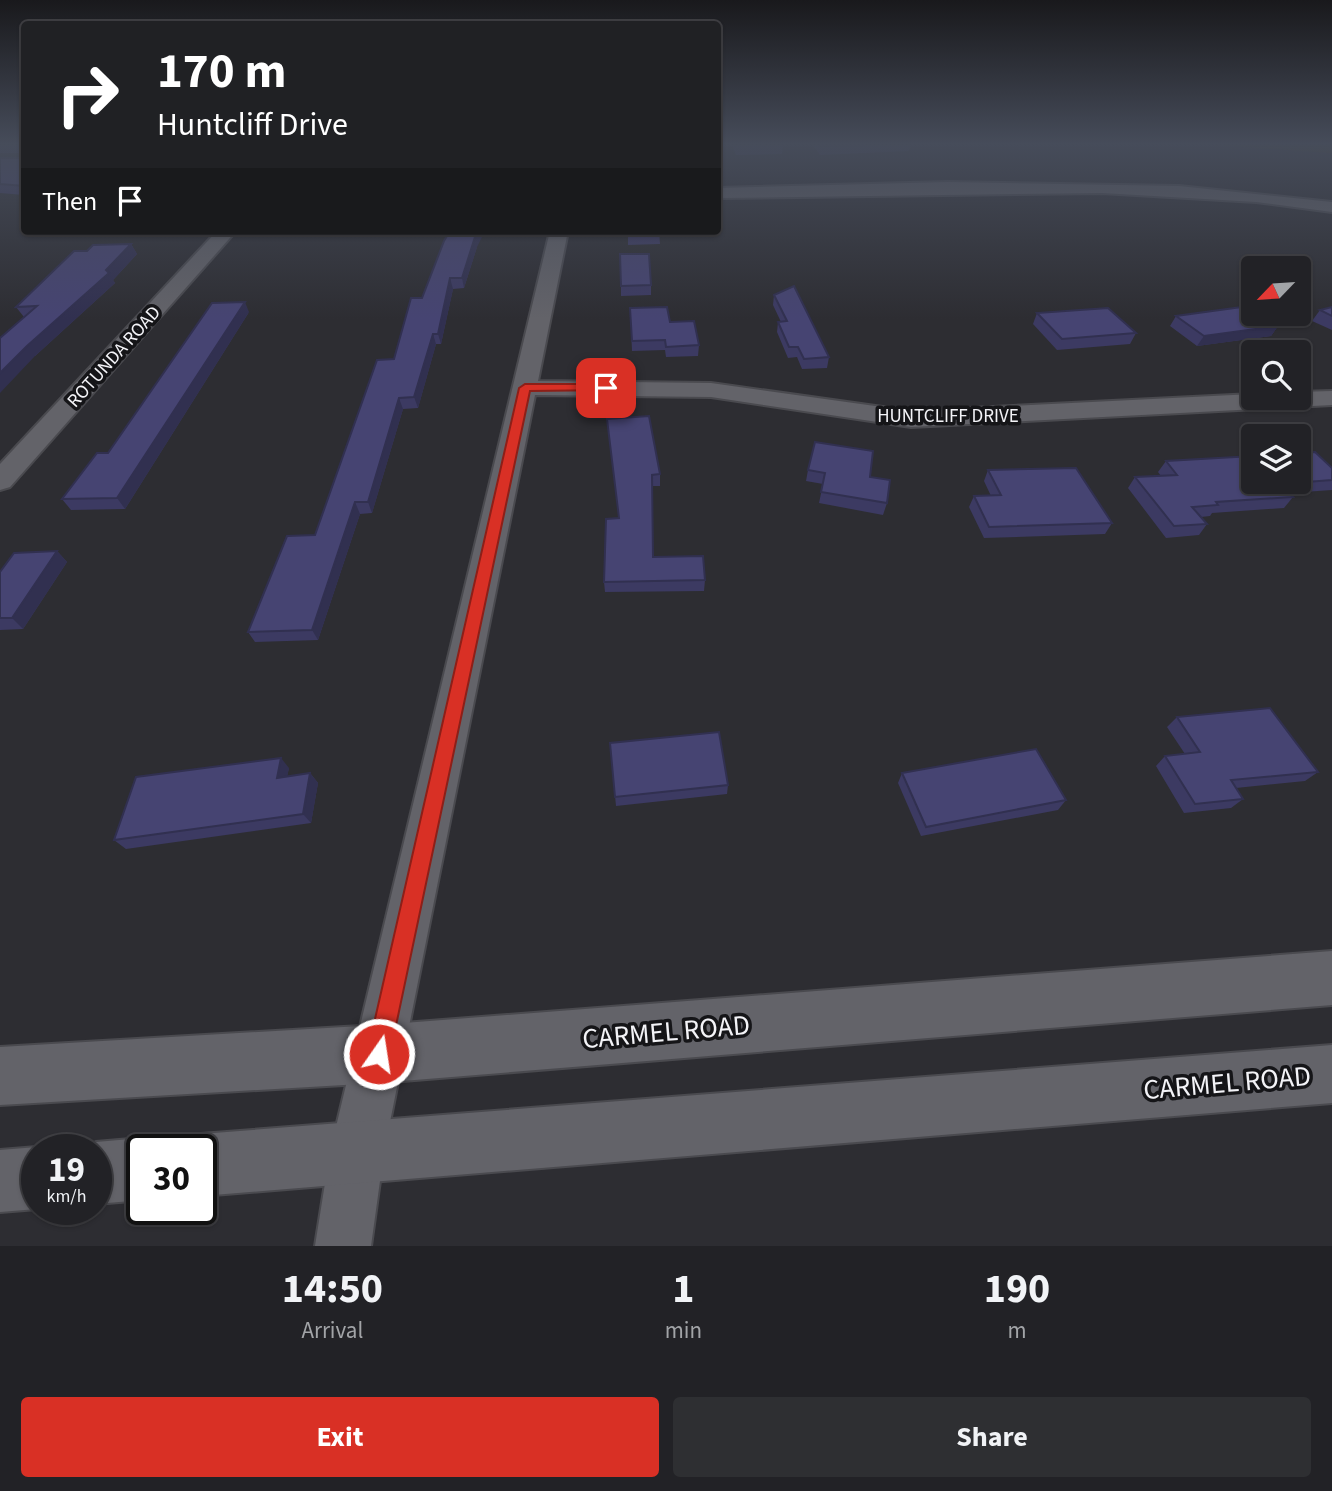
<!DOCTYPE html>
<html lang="en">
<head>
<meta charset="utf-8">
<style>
	body { margin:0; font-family:"Source Sans 3",sans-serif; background:#2e2f32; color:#f1f3f6; height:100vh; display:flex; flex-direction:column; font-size:26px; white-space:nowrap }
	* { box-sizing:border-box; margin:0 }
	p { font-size:23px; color:#a2a4a7 }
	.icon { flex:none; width:38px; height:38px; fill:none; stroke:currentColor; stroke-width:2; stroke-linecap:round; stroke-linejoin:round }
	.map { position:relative; height:1246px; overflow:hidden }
	.sheet { display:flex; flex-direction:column; background:#222226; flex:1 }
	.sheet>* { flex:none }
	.top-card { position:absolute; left:21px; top:21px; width:700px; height:214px; border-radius:7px; box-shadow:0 2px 5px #0004,0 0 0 2px #3f3f43; background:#202124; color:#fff; overflow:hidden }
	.needle { width:46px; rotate:245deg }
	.tools { position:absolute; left:1241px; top:256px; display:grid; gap:14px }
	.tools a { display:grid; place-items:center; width:70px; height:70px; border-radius:7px; background:#222226; box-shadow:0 2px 5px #0004,0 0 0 2px #3f3f43; font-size:35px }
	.speed { position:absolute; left:21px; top:1134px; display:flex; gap:14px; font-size:35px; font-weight:700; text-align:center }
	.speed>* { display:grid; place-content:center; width:91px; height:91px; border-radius:50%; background:#222226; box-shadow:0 2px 5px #0004,0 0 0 2px #3f3f43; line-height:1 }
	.speed small { font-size:18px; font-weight:400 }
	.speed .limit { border:4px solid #111; border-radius:10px; background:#fff; color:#111 }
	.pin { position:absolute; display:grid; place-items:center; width:60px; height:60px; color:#fff; margin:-30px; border-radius:14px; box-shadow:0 4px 10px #0006 }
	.me { position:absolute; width:77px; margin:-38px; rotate:13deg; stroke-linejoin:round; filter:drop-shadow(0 0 5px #0008) }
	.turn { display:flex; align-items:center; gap:24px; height:147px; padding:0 21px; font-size:32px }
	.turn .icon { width:91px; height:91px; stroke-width:2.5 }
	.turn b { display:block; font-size:49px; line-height:60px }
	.then { display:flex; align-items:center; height:66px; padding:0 21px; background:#0003; gap:14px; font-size:26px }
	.eta { display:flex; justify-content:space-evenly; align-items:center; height:119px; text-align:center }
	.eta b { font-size:42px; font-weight:700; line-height:49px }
	.cta { display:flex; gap:14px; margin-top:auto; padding:14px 21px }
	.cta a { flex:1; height:80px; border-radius:7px; background:#d93025; color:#fff; font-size:28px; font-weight:700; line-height:80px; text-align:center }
	.cta a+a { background:#2e2f32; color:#f1f3f6 }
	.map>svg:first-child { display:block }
	.green { fill:#3e3d15 }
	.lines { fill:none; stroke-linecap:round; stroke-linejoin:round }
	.street-casing { stroke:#4a4a4f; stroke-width:4 }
	.secondary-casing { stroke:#4a4a4f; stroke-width:4 }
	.street { fill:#636369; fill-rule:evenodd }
	.secondary { fill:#636369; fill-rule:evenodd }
	.wall { fill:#3c3a62 }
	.shaded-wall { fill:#313050 }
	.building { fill:#464472; stroke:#313050; stroke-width:2 }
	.route { fill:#d93025; stroke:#8d1f18; stroke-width:2 }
	.labels { text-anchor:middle; stroke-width:7; stroke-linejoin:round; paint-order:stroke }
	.far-street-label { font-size:19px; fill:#f3f3f7; stroke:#151518 }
	.near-street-label { font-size:28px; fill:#f3f3f7; stroke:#151518 }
</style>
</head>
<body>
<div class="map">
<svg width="1332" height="1246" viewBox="0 0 1332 1246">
	<rect width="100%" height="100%" fill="#2d2d32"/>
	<polygon class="green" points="1213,145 1332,145 1332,153"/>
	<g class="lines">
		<defs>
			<g id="street">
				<polygon points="948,182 1179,186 1332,202 1332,212 1256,202 1102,193 718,198 718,188"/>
				<polygon points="217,231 236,231 10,487 0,490 0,464"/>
				<polygon points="550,231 568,231 538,381 711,383 911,411 1253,394 1253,397 1298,397 1298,392 1332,391 1332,405 911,427 711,397 535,395 384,1152 371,1246 315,1246 330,1152"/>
			</g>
			<g id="secondary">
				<polygon points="1332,951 1332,1005 378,1083 0,1105 0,1047 378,1025"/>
				<polygon points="1332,1045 1332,1103 201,1196 201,1150 176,1150 179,1143 201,1134"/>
				<polygon points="142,1138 165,1150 142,1150 142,1200 96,1204 96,1150 77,1150 96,1142"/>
				<polygon points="37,1147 45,1150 37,1150 37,1209 0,1212 0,1150"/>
			</g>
		</defs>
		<use href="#street" class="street-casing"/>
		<use href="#secondary" class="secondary-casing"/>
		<use href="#street" class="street"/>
		<use href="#secondary" class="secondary"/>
	</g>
	<g class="wall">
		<polygon points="0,145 24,145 24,195 0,193 0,158 21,158 21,153 0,153"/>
		<polygon points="732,145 783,145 782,154 736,155"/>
		<polygon points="813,145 911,145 909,151 820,155"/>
		<polygon points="127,231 169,231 167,233 129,235"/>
		<polygon points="628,231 659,231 660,244 628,245"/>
		<polygon points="131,244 137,254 113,280 115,283 35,356 24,317 16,307 87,251"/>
		<polygon points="477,247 464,288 453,289 441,344 436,344 418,408 403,409 372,513 360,514 318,640 255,642 248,632 315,535 422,298"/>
		<polygon points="651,285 651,295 621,296 621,286"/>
		<polygon points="774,295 829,357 827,368 802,369 797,357 788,358 777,332 778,322 781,322 773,305"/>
		<polygon points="1332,307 1332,330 1312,321 1320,310"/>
		<polygon points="630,308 670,322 699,345 698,356 666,357 665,350 632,351"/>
		<polygon points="249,312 125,509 71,510 62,499"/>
		<polygon points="1037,313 1136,333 1130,344 1057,350 1033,324"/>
		<polygon points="1176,316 1278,326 1271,336 1197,346 1170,326"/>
		<polygon points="607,419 660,474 660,486 652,486 653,557 705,580 704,591 605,592 604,582 619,518"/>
		<polygon points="1166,461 1332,468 1332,490 1290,493 1293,497 1284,508 1212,513 1210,516 1201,517 1207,524 1199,535 1166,538 1128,488 1135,477 1161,476 1158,472"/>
		<polygon points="808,470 870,477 887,503 883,515 819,503 823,484 806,481"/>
		<polygon points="988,470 1112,523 1105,534 984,538 969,507 974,496 991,496 984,481"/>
		<polygon points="57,551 67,562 23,629 0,630 0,572"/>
		<polygon points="1177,717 1318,772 1305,781 1236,788 1243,799 1231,808 1184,813 1156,766 1165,756 1185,754 1167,727"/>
		<polygon points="610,743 728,785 727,794 616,806"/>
		<polygon points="289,768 287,776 310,773 318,783 311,823 126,849 114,840"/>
		<polygon points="902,773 1066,800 1058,810 921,836 898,783"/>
	</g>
	<g class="shaded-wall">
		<polygon points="478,231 485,231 477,247 464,288 462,278 475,237"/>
		<polygon points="131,244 137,254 113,280 115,283 35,356 0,393 0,373 27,346 106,270"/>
		<polygon points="450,278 453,289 441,344 438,334"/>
		<polygon points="245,302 249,312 125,509 117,498"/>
		<polygon points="1278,326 1271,336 1197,346 1204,336"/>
		<polygon points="433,334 436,344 418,408 414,397"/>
		<polygon points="399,398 403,409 372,513 368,502"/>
		<polygon points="355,502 360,514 318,640 312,630"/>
		<polygon points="57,551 67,562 23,629 12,618"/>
		<polygon points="281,758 289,768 285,787 277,778"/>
		<polygon points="310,773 318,783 311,823 303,814"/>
	</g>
	<g class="building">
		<polygon points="21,145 24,145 24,186 0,184 0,158 21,158"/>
		<polygon points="820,145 864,145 821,146"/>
		<polygon points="450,231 478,231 475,237 462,278 450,278 438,334 433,334 414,397 399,398 368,502 355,502 312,630 248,632 287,536 315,535 377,360 394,359 411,298 422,298 444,241"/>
		<rect x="628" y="231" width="31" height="4"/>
		<polygon points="131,244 106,270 109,273 27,346 0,373 0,338 37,306 16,307 74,251 87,251 93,245"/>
		<polygon points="620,254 649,254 651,285 621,286"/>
		<polygon points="794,286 829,357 804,359 798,347 789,347 778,322 787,321 774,295"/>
		<polygon points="245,302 117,498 62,499 97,453 108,453 212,303"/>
		<polygon points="1249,306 1253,309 1253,313 1260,313 1278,326 1204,336 1176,316"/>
		<polygon points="667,307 670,322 694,321 699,345 666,347 665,340 632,341 630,308"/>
		<polygon points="1332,307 1332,316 1320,310"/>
		<polygon points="1108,308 1136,333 1062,339 1037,313"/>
		<polygon points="649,416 660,474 652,475 653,557 703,556 705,580 604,582 606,519 619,518 607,419"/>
		<polygon points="815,442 873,451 870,477 890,480 887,503 821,492 825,473 808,470"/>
		<polygon points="1315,452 1332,468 1332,480 1280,484 1293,497 1216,502 1218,505 1192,507 1207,524 1174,526 1135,477 1177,475 1166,461 1253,456 1253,481 1298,481 1298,453"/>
		<polygon points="1076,468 1112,523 989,527 974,496 1001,495 988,470"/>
		<polygon points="57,551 12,618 0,618 0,572 14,553"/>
		<polygon points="1270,708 1318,772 1231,780 1243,799 1195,804 1165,756 1200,752 1177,717"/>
		<polygon points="719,732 728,785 615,797 610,743"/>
		<polygon points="1036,749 1066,800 926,827 902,773"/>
		<polygon points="281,758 277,778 310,773 303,814 114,840 136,777"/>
	</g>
	<linearGradient id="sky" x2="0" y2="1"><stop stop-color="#19191c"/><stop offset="0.45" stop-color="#464c5a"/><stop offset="1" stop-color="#464c5a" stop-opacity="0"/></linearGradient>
	<rect width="1332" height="319" fill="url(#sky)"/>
	<polygon class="route" points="606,384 610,386 610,390 530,391 390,1054 387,1062 379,1066 370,1062 367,1054 519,388 525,384"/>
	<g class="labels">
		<g class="far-street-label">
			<text transform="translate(113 356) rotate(-48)" y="7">ROTUNDA ROAD</text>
			<text x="948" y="422">HUNTCLIFF DRIVE</text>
		</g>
		<g class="near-street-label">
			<text transform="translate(666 1031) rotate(-5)" y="10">CARMEL ROAD</text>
			<text transform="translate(1227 1082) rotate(-5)" y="10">CARMEL ROAD</text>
		</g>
	</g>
</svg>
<div class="tools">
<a><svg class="needle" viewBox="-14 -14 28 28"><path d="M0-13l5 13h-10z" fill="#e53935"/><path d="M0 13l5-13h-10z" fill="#a2a4a7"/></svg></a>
<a><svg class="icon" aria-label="search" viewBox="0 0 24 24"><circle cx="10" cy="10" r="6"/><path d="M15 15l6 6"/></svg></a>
<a><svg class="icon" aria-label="layers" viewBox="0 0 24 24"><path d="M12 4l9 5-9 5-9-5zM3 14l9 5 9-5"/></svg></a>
</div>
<div class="speed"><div>19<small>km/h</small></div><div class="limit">30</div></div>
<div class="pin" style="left:606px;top:388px;background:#d93025"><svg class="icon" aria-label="arrive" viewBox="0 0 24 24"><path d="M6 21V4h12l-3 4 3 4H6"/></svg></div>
<svg class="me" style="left:379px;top:1054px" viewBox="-20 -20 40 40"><circle r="17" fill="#d93025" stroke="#fff" stroke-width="3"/><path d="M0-11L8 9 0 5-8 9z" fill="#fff"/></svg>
<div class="top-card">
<div class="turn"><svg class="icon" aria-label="right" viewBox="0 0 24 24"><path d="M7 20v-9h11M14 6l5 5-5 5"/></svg><div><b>170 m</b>Huntcliff Drive</div></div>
<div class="then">Then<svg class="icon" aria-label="arrive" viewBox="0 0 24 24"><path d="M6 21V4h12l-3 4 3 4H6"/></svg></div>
</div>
</div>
<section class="sheet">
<div class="eta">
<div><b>14:50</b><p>Arrival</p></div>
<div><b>1</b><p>min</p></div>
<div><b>190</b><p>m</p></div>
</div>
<div class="cta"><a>Exit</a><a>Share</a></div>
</section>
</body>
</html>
